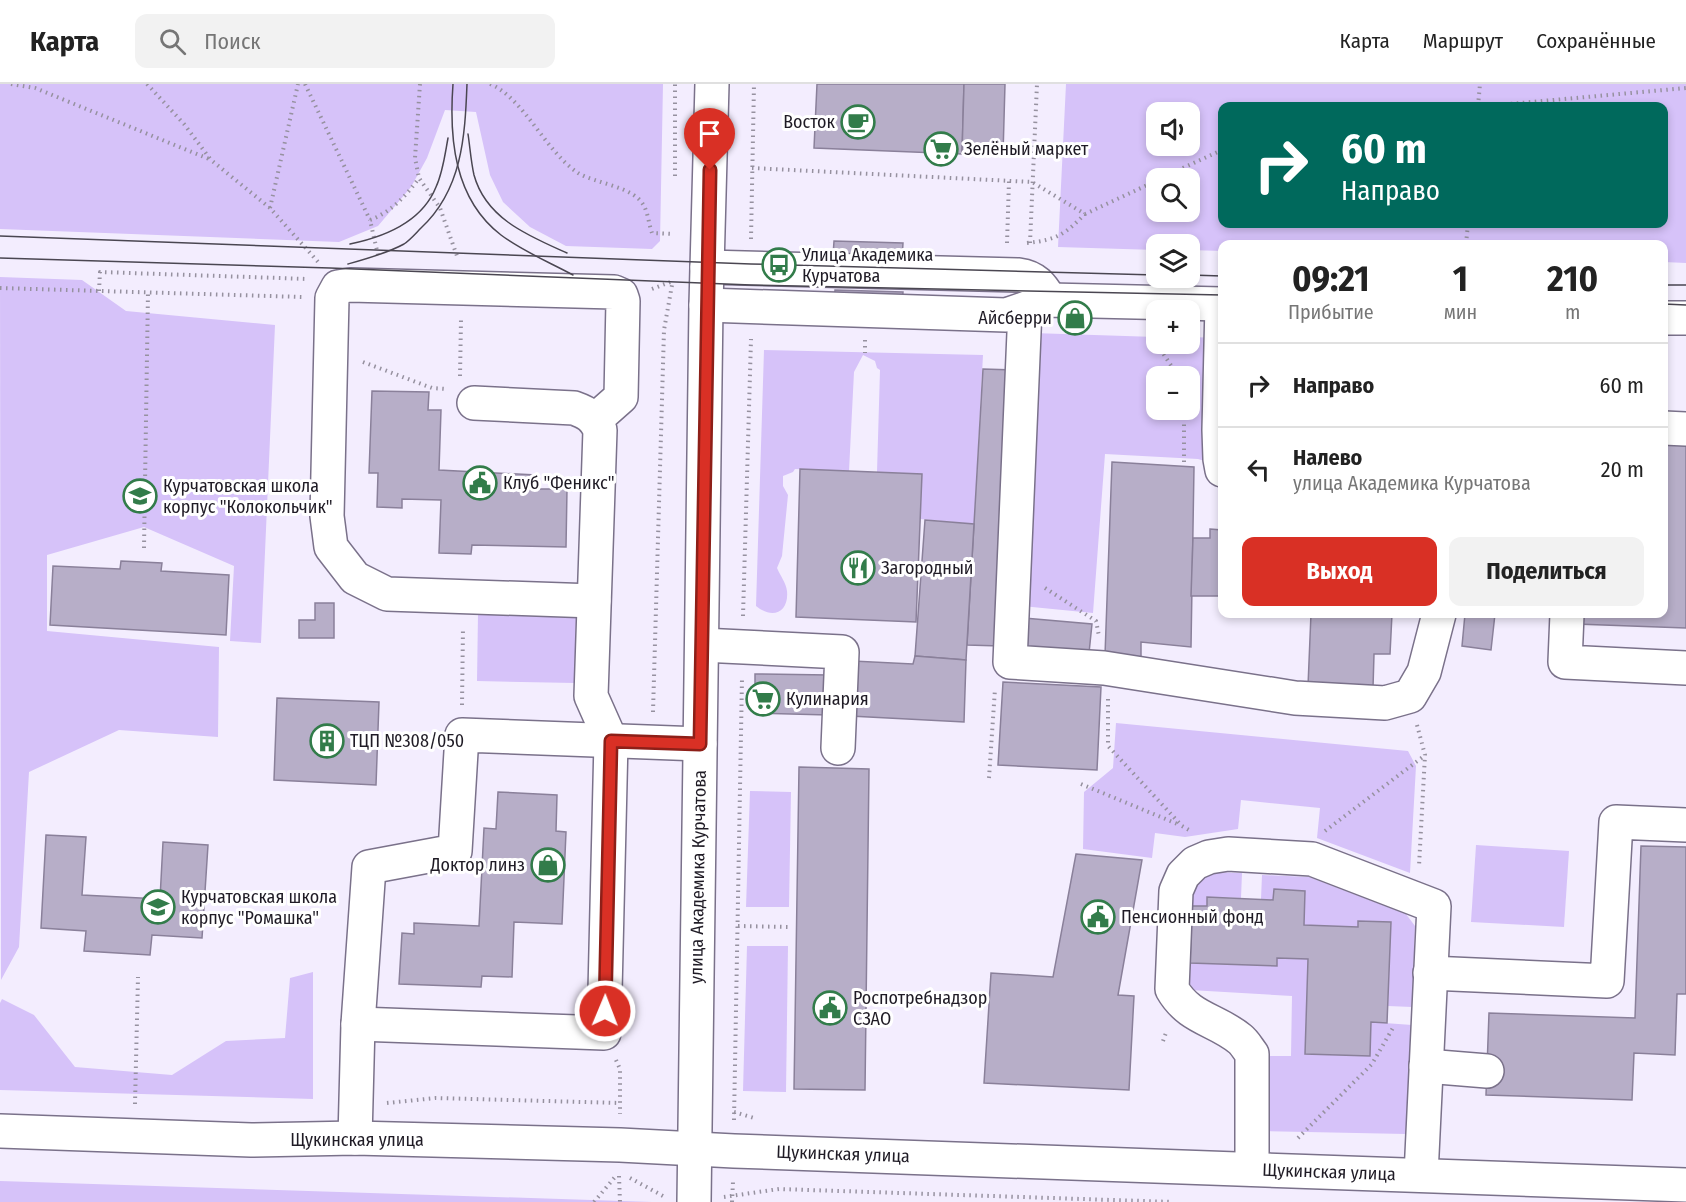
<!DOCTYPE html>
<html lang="ru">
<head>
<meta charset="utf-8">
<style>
	body { margin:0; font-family:"Fira Sans Condensed",sans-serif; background:#f2f2f2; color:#222; height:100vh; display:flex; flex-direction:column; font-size:22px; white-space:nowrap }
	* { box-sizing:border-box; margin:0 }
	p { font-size:20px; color:#767676 }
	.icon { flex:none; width:33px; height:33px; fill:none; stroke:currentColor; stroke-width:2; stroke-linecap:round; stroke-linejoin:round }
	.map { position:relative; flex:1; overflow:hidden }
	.drawer { position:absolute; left:1218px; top:156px; width:450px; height:378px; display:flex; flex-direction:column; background:#fff; border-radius:12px; box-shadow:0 3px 9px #0003 }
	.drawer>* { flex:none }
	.top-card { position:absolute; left:1218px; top:18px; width:450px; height:126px; border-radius:12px; box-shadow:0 3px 9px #0003; background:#00695c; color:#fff; overflow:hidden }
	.buttons { position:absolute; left:1146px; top:18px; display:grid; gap:12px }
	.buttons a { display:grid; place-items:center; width:54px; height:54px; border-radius:12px; background:#fff; box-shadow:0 3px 9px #0003; font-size:30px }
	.pin { position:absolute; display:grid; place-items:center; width:51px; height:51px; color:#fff; margin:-62px -26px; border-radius:50% 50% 50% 0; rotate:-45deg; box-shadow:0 0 6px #0007 }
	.pin .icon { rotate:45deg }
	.me { position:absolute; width:66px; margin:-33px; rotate:1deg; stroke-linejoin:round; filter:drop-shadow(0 0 4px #0008) }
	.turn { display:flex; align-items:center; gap:21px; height:126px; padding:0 24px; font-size:27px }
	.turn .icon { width:78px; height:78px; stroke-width:2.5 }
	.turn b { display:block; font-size:42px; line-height:51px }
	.eta { display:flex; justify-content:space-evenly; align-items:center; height:102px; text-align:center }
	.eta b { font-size:36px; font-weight:700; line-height:42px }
	.cta { display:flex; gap:12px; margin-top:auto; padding:12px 24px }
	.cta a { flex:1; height:69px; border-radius:12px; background:#d93025; color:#fff; font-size:24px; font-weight:700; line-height:69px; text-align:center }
	.cta a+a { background:#f2f2f2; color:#222 }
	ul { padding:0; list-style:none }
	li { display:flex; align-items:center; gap:18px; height:84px; padding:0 24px; border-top:2px solid #e0e0e0 }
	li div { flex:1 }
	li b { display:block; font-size:22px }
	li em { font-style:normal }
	header { display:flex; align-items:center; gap:36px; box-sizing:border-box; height:84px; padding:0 30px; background:#fff; border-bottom:2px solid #e0e0e0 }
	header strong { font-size:28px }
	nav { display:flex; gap:33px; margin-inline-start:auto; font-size:21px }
	.search { width:420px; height:54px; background:#f2f2f2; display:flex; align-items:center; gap:15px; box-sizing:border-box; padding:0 21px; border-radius:12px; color:#767676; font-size:22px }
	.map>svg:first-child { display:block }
	.green { fill:#d6c2f9; fill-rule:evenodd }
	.building { fill:#b7aec8; stroke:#8a809a; stroke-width:1.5 }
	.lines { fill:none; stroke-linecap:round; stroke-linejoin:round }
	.minor-casing { stroke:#7a718a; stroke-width:36 }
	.major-casing { stroke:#7a718a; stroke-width:36 }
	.path { stroke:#96919f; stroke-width:4; stroke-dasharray:1.5 4.5; stroke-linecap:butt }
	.minor { stroke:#fff; stroke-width:33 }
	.major { stroke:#fff; stroke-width:33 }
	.tram { stroke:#4a4651; stroke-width:1.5 }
	.route-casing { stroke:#8d1f18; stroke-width:15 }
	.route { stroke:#d93025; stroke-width:10 }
	.labels { text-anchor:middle; stroke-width:6; stroke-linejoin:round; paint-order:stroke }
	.poi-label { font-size:18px; fill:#1f1b25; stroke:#fff; text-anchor:start }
	.street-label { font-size:18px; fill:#1f1b25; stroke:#fff }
</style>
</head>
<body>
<header>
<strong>Карта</strong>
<div class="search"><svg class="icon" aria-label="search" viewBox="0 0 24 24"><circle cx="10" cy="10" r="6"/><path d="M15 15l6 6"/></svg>Поиск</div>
<nav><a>Карта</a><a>Маршрут</a><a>Сохранённые</a></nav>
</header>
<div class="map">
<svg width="1686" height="1118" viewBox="0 0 1686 1118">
	<rect width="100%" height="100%" fill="#f3edfe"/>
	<g class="green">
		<polygon points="0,0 663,0 660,157 652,165 566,162 530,143 503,118 490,91 476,28 445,26 427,74 411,103 378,142 339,158 0,145"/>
		<path d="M1066,0h620v179l-22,-1v-18h-442v7l-32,-1v-6h-34v6l-98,-3zM1222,22h442v118h-442zM1156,28h34v34h-34zM1156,94h34v34h-34z"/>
		<polygon points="0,193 82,196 126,227 275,241 261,559 230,557 234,482 144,443 47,471 47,547 219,563 218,653 119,646 29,688 19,863 1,896"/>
		<path d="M1032,249l124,4v7h34v-7l32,1v128l-24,-7 -93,-5 -12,159 -71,-7zM1156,292h34v34h-34z"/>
		<path d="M764,266l219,5 -9,169 -54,-5 2,-45 -45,-2 3,-102 -3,-2 -2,-7 -12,-6 -9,17 -5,99 -54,-2 -2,3 -10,4v10l5,9 -6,61 -5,12c3,7 9,15 10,23 2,21 -14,29 -31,15z"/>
		<polygon points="478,530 576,531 575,599 477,597"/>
		<polygon points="1116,639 1408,667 1416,682 1410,789 1317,754 1320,724 1241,716 1238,745 1185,753 1155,749 1152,774 1083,765 1084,708 1113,684"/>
		<polygon points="750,707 791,708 789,823 746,823"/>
		<polygon points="1476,761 1569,767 1564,843 1471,838"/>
		<path d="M1214,788l28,1 -1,25 -34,-1v9h-15c0,-23 2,-24 22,-34z"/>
		<polygon points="1262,791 1309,793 1406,830 1415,842 1412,923 1388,922 1390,838 1359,837 1358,843 1304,841 1305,807 1274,805 1273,816 1261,815"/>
		<polygon points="747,862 788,862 786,1008 743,1007"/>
		<polygon points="1277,874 1308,875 1305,970 1369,972 1371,938 1412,941 1406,1050 1264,1047 1265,972 1291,972 1292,912 1190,906 1190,879 1276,882"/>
		<polygon points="313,888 313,1015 0,1006 0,919 2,915 34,931 75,983 172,991 226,957 285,954 290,894"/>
		<polygon points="0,1097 652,1118 0,1118"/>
	</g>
	<g class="building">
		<polygon points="817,0 964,0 962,70 814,64"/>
		<polygon points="964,0 1005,0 1003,71 962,70"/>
		<polygon points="834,157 903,159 902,175 833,172"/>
		<polygon points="835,206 903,208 902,224 834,222"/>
		<polygon points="983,285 1014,286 1000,562 967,561"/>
		<polygon points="372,307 429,308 428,326 441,326 439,386 536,391 536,405 567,405 566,463 472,461 471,470 439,469 441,416 402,415 402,424 377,423 378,389 369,389"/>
		<polygon points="1664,358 1686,358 1686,544 1576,540 1576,530 1664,530"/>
		<polygon points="1112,378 1194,383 1191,563 1141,558 1141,574 1105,571"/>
		<polygon points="800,385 922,390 916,538 796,533"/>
		<polygon points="925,436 974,440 966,576 915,572"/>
		<polygon points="1210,445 1222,446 1222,512 1191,512 1193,454 1210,454"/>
		<polygon points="121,477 162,479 161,487 229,491 226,551 50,541 53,482 120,485"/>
		<polygon points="315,519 334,519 334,554 299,554 299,536 315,536"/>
		<polygon points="1311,530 1392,530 1390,570 1374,570 1373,604 1308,602"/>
		<polygon points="1465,530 1495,530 1491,566 1462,562"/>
		<polygon points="1024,534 1092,540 1089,569 1022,563"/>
		<polygon points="915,572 966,576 964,638 850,632 853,577 913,580"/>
		<polygon points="755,590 829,591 828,631 755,629"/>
		<polygon points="1003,598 1101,603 1097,686 998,681"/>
		<polygon points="277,614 379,618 376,701 274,696"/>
		<polygon points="799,683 869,685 865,1006 794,1005"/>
		<polygon points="498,708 557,711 556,747 566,748 562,840 514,838 512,893 482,892 481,903 399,900 402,849 414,850 414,839 479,842 484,744 496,745"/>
		<polygon points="46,751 86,753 82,811 160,815 163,758 208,761 202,854 152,851 150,871 84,867 86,847 41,844"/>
		<polygon points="1641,762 1686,763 1686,910 1677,910 1675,971 1634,969 1632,1016 1486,1011 1489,929 1635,934"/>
		<polygon points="1076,770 1142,776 1118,911 1134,912 1129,1006 984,999 991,889 1053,893"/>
		<polygon points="1274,805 1305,807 1304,841 1358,843 1358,837 1391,838 1387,939 1371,938 1370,972 1305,970 1308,875 1277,874 1277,882 1190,879 1192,822 1207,822 1207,813 1273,816"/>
	</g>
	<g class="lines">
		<defs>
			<g id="minor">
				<path d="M707,183l312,8c16,2 23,11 31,25"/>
				<polyline points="1222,220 1219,346 1220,375 1222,386"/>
				<polyline points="706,221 1006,231 1050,216 1222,220"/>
				<polyline points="1025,225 1010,578 1104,584 1295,614 1385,619 1410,612 1424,588 1439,530"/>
				<polyline points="1664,234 1686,234"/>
				<polyline points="1664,344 1686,345"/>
				<polyline points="594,517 387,510 355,494 331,463 327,432 332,214 338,203 350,201 614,208 621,211 623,217 621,313 595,336"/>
				<polyline points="1567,530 1565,578 1686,584"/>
				<polyline points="702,561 842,568 838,664"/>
				<polyline points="1430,889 1607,897 1616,738 1686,741"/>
				<path d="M358,940l246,9 7,-292 -20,-45 9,-266c-6,-13 -12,-17 -26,-22l-100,-5"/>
				<polyline points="1426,982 1487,987"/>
				<polyline points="355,1054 358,940 369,783 455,767 462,651 700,660"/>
				<path d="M1252,1085v-115c-4,-5 -7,-11 -12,-15 -24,-20 -51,-20 -68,-50l4,-98 7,-16 12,-12 14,-6 19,-3 84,5 122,47 -13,269"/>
			</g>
			<g id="major">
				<polyline points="0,1047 251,1056 355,1054 620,1061 734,1067 1686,1101"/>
				<polyline points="694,1118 706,221 712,0"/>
			</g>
		</defs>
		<use href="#minor" class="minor-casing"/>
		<use href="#major" class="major-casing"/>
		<g class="path">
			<polyline points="11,0 35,4 209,75"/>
			<polyline points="147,0 184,40 211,76 270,124 319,179"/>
			<polyline points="305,0 370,136"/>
			<polyline points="420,0 415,74 419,94 440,124 457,172"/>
			<path d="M490,0c34,14 55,67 88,89 18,11 56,13 66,33 4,7 5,19 8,27l22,1"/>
			<polyline points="1478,22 1480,0"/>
			<polyline points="1487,22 1686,4"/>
			<polyline points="752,84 1032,98 1085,130 1156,97"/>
			<polyline points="675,92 675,0"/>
			<polyline points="1161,94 1222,66"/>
			<polyline points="270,124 298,0"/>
			<polyline points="751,155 754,0"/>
			<polyline points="1007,159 1009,97"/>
			<path d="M1027,159c30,-3 38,-9 58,-29"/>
			<polyline points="1030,159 1037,0"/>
			<polyline points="1466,160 1468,140"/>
			<path d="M378,171l-8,-35c21,-8 36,-24 49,-42"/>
			<polyline points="0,204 302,213"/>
			<polyline points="652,205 673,197"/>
			<polyline points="99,207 100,188 308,195"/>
			<polyline points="865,256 865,269"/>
			<polyline points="1157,260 1178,292"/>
			<polyline points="363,278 432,304 446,305"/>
			<polyline points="460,292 461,236"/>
			<polyline points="1184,378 1184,326"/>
			<polyline points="144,464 148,208"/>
			<polyline points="1045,504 1096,537 1099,552"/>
			<polyline points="743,532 751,255"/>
			<polyline points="1108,615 1108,662 1182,742 1189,746"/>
			<polyline points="462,621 463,544"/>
			<polyline points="653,628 664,246 672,201"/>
			<polyline points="1417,641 1425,671 1419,782"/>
			<polyline points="989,694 995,605"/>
			<polyline points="1081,700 1180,741"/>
			<polyline points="1325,747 1424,672"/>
			<polyline points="738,842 788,843"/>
			<polyline points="1163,957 1167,946"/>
			<polyline points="616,976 620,985 620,1030"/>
			<polyline points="387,1019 436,1014 620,1019"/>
			<polyline points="135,1020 138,893"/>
			<polyline points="734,1028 754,1034"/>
			<polyline points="734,1036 742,594"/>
			<polyline points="1298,1054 1372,980 1394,942"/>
			<polyline points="619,1092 620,1118"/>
			<polyline points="630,1094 663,1112"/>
			<polyline points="724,1113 779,1105 1173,1118"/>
			<polyline points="594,1118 615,1093"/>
			<polyline points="732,1118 733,1098"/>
		</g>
		<use href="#minor" class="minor"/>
		<use href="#major" class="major"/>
		<g class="tram">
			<path d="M453,0c-4,54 1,115 48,151 21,16 48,27 72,40"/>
			<path d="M468,50c2,13 3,28 6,41 12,44 55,61 93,78"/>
			<polyline points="0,152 751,180 1156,191"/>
			<path d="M350,160c34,-7 72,-22 86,-57 7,-15 9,-33 12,-49"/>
			<polyline points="0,174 330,184 751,201 1222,211"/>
			<path d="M348,180c18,-5 40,-11 56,-20 6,-4 12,-11 17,-16 41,-38 44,-91 46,-144"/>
			<polyline points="1190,191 1222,192"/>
			<polyline points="1664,201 1686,201"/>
			<polyline points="1664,220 1686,221"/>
		</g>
	</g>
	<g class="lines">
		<defs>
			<polyline id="route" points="605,927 611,657 700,660 710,86"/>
		</defs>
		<use href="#route" class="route-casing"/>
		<use href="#route" class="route"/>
	</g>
	<defs>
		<symbol id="cafe-ring" viewBox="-11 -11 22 22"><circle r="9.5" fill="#fff" stroke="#327c4a" stroke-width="1.5"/><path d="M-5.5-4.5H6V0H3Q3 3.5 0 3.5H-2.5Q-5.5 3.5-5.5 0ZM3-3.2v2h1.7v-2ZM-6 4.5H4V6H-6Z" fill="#327c4a"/></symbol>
		<symbol id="supermarket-ring" viewBox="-11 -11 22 22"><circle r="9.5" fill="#fff" stroke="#327c4a" stroke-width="1.5"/><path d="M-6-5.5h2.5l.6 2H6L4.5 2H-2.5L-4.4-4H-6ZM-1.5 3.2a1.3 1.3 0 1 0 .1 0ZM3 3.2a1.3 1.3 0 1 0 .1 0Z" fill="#327c4a"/></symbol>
		<symbol id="bus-ring" viewBox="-11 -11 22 22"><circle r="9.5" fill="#fff" stroke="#327c4a" stroke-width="1.5"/><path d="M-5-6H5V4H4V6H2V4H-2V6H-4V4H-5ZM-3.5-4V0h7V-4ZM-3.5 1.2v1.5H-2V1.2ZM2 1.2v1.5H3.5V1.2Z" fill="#327c4a"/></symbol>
		<symbol id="shop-ring" viewBox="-11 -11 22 22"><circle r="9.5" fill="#fff" stroke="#327c4a" stroke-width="1.5"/><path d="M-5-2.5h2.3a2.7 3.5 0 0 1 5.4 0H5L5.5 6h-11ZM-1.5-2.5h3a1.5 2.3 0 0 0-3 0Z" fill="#327c4a"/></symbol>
		<symbol id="civic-ring" viewBox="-11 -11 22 22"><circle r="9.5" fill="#fff" stroke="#327c4a" stroke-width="1.5"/><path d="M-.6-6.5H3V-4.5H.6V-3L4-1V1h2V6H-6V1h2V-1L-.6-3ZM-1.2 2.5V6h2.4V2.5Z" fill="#327c4a"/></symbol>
		<symbol id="school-ring" viewBox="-11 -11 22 22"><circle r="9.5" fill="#fff" stroke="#327c4a" stroke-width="1.5"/><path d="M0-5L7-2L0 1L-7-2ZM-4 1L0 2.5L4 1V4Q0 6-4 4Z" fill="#327c4a"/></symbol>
		<symbol id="restaurant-ring" viewBox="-11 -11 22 22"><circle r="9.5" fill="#fff" stroke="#327c4a" stroke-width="1.5"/><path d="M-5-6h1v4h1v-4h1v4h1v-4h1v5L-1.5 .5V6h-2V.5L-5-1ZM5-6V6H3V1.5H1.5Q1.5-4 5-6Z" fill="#327c4a"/></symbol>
		<symbol id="building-ring" viewBox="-11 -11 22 22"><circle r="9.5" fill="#fff" stroke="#327c4a" stroke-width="1.5"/><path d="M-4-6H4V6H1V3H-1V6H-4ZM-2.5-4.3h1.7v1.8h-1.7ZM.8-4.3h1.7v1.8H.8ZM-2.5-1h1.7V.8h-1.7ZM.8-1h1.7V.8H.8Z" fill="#327c4a"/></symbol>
	</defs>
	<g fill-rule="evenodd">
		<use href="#cafe-ring" x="839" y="19" width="38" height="38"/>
		<use href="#supermarket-ring" x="922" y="46" width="38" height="38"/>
		<use href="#bus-ring" x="760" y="162" width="38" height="38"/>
		<use href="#shop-ring" x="1056" y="215" width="38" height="38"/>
		<use href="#civic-ring" x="461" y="380" width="38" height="38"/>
		<use href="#school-ring" x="121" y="393" width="38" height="38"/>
		<use href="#restaurant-ring" x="839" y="465" width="38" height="38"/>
		<use href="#supermarket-ring" x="744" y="596" width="38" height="38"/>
		<use href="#building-ring" x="308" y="638" width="38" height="38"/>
		<use href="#shop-ring" x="529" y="762" width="38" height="38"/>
		<use href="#school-ring" x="139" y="804" width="38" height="38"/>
		<use href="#civic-ring" x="1079" y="814" width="38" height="38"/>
		<use href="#civic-ring" x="811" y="905" width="38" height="38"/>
	</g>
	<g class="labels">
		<g class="poi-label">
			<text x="835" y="44" text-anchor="end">Восток</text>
			<text x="964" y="71">Зелёный маркет</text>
			<text x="802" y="177">Улица Академика<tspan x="802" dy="21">Курчатова</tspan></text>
			<text x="1052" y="240" text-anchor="end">Айсберри</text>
			<text x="503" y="405">Клуб "Феникс"</text>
			<text x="163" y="408">Курчатовская школа<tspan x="163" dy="21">корпус "Колокольчик"</tspan></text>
			<text x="881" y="490">Загородный</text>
			<text x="786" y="621">Кулинария</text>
			<text x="350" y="663">ТЦП №308/050</text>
			<text x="525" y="787" text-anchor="end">Доктор линз</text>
			<text x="181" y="819">Курчатовская школа<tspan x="181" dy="21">корпус "Ромашка"</tspan></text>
			<text x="1121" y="839">Пенсионный фонд</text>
			<text x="853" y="920">Роспотребнадзор<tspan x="853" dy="21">СЗАО</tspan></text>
		</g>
		<g class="street-label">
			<text transform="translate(698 793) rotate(-89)" y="6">улица Академика Курчатова</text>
			<text x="357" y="1062">Щукинская улица</text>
			<text transform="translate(843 1070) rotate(2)" y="6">Щукинская улица</text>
			<text transform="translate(1329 1088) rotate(2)" y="6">Щукинская улица</text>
		</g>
	</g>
</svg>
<div class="buttons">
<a><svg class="icon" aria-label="sound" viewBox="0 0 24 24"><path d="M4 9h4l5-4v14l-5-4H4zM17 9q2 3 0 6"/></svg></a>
<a><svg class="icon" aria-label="search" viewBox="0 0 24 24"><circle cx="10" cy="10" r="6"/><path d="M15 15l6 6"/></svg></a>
<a><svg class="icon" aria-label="layers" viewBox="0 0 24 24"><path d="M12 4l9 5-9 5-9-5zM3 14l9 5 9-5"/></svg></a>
<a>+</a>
<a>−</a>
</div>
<div class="pin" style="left:710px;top:86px;background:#d93025"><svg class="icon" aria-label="arrive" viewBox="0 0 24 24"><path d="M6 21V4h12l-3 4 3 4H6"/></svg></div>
<svg class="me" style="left:605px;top:927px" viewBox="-20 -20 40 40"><circle r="17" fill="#d93025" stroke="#fff" stroke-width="3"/><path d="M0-11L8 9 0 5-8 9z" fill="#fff"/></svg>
<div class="top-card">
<div class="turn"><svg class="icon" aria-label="right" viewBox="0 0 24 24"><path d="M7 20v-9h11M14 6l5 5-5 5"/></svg><div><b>60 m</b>Направо</div></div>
</div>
<section class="drawer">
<div class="eta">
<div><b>09:21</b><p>Прибытие</p></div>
<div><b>1</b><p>мин</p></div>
<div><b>210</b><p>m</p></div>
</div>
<ul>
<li><svg class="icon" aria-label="right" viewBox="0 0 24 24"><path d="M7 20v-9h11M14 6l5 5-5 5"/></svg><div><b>Направо</b></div><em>60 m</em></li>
<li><svg class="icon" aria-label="left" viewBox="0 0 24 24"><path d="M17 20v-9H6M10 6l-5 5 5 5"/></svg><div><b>Налево</b><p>улица Академика Курчатова</p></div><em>20 m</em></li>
</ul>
<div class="cta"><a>Выход</a><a>Поделиться</a></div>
</section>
</div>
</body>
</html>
